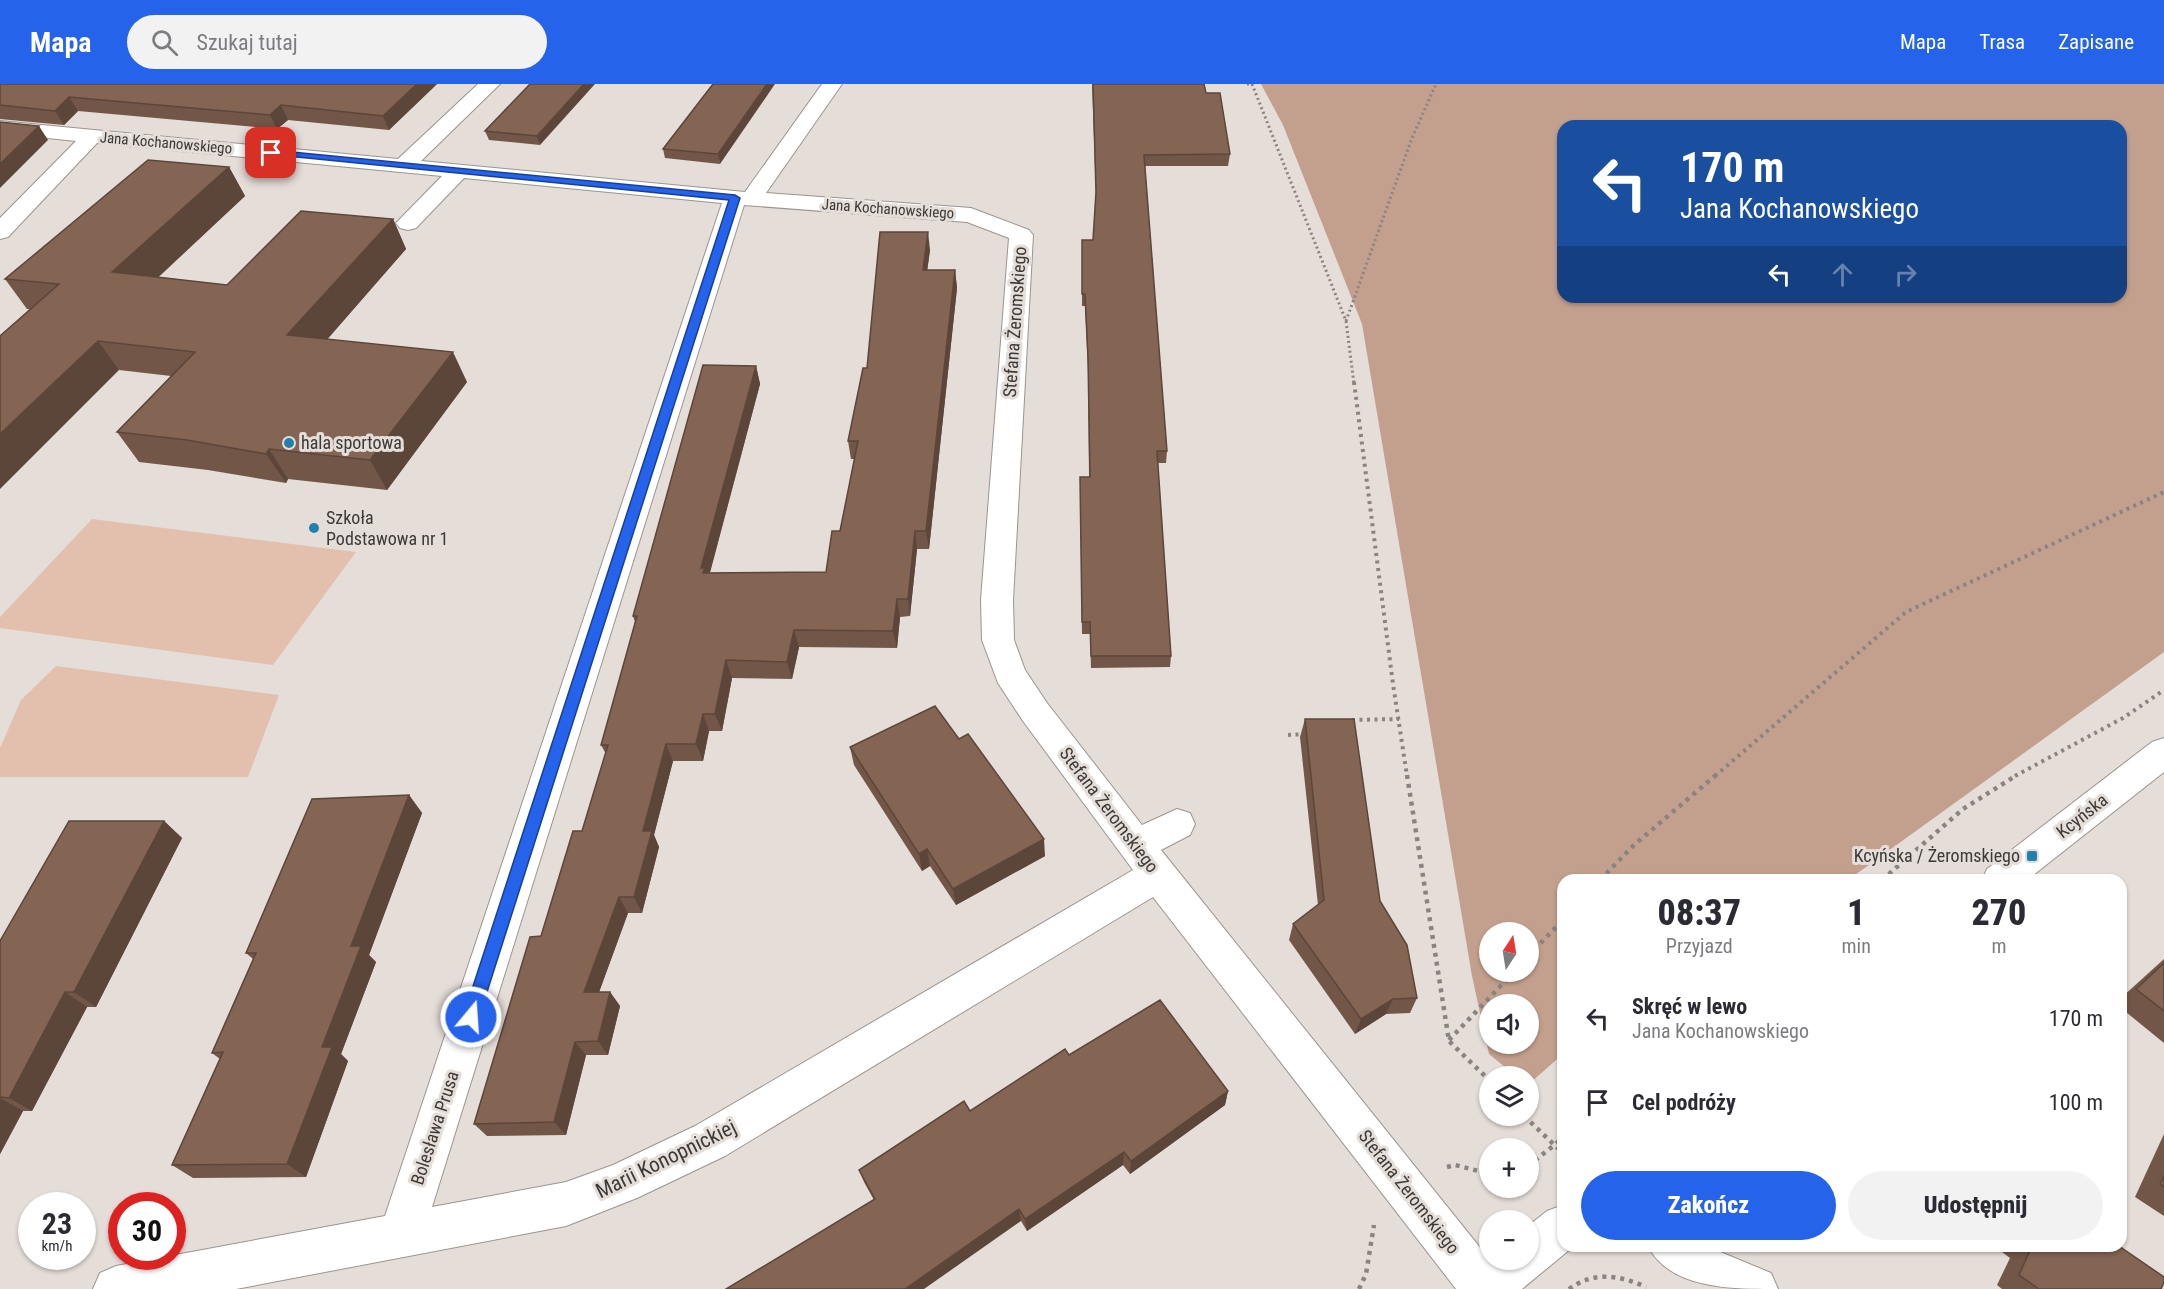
<!DOCTYPE html>
<html lang="pl">
<head>
<meta charset="utf-8">
<style>
	body { margin:0; font-family:"Roboto Condensed",sans-serif; background:#f2f2f3; color:#2b2b33; height:100vh; display:flex; flex-direction:column; font-size:22px; white-space:nowrap }
	* { box-sizing:border-box; margin:0 }
	p { font-size:20px; color:#7c7c81 }
	.icon { flex:none; width:33px; height:33px; fill:none; stroke:currentColor; stroke-width:2; stroke-linecap:round; stroke-linejoin:round }
	.map { position:relative; flex:1; overflow:hidden }
	.sheet { position:absolute; left:1557px; top:790px; width:570px; height:378px; display:flex; flex-direction:column; background:#fff; border-radius:18px; box-shadow:0 2px 4px #0004 }
	.sheet>* { flex:none }
	.guide { position:absolute; left:1557px; top:36px; width:570px; height:183px; border-radius:18px; box-shadow:0 2px 4px #0004; background:#1a4fa0; color:#fff; overflow:hidden }
	.needle { width:39px; rotate:12deg }
	.tools { position:absolute; left:1479px; top:838px; display:grid; gap:12px }
	.tools a { display:grid; place-items:center; width:60px; height:60px; border-radius:50%; background:#fff; box-shadow:0 2px 4px #0004; font-size:30px }
	.speed { position:absolute; left:18px; top:1108px; display:flex; gap:12px; font-size:30px; font-weight:700; text-align:center }
	.speed>* { display:grid; place-content:center; width:78px; height:78px; border-radius:50%; background:#fff; box-shadow:0 2px 4px #0004; line-height:1 }
	.speed small { font-size:15px; font-weight:400 }
	.speed .limit { border:9px solid #d22; background:#fff; color:#111 }
	.pin { position:absolute; display:grid; place-items:center; width:51px; height:51px; color:#fff; margin:-26px; border-radius:12px; box-shadow:0 3px 9px #0006 }
	.me { position:absolute; width:66px; margin:-33px; rotate:18deg; stroke-linejoin:round; filter:drop-shadow(0 0 4px #0008) }
	.turn { display:flex; align-items:center; gap:21px; height:126px; padding:0 24px; font-size:27px }
	.turn .icon { width:78px; height:78px; stroke-width:2.5 }
	.turn b { display:block; font-size:42px; line-height:51px }
	.lanes { display:flex; align-items:center; height:57px; padding:0 24px; background:#0003; justify-content:center; gap:30px; direction:ltr }
	.lanes .off { opacity:.35 }
	.eta { display:flex; justify-content:space-evenly; align-items:center; height:102px; text-align:center }
	.eta b { font-size:36px; font-weight:800; line-height:42px }
	.cta { display:flex; gap:12px; margin-top:auto; padding:12px 24px }
	.cta a { flex:1; height:69px; border-radius:36px; background:#2563eb; color:#fff; font-size:24px; font-weight:800; line-height:69px; text-align:center }
	.cta a+a { background:#f2f2f3; color:#2b2b33 }
	ul { padding:0; list-style:none }
	li { display:flex; align-items:center; gap:18px; height:84px; padding:0 24px }
	li div { flex:1 }
	li b { display:block; font-size:22px }
	li em { font-style:normal }
	header { display:flex; align-items:center; gap:36px; box-sizing:border-box; height:84px; padding:0 30px; background:#2563eb; color:#fff }
	header strong { font-size:28px }
	nav { display:flex; gap:33px; margin-inline-start:auto; font-size:21px }
	.search { width:420px; height:54px; background:#f2f2f3; display:flex; align-items:center; gap:15px; box-sizing:border-box; padding:0 21px; border-radius:33px; color:#7c7c81; font-size:22px }
	.map>svg:first-child { display:block }
	.green { fill:#e3c0ae }
	.forest { fill:#c3a08e; fill-rule:evenodd }
	.lines { fill:none; stroke-linecap:round; stroke-linejoin:round }
	.minor-casing { stroke:#9c948f; stroke-width:2 }
	.path-far2 { stroke:#898480; stroke-width:3; stroke-dasharray:2 3; stroke-linecap:butt }
	.path-far1 { stroke:#898480; stroke-width:4; stroke-dasharray:3 4.5; stroke-linecap:butt }
	.path { stroke:#898480; stroke-width:4.5; stroke-dasharray:4 5; stroke-linecap:butt }
	.minor { fill:#fff; fill-rule:evenodd }
	.wall { fill:#725647 }
	.shaded-wall { fill:#5c463a }
	.building { fill:#846453; stroke:#5c463a; stroke-width:1.5 }
	.route { fill:#2563eb; stroke:#184099; stroke-width:1.5 }
	.poi-dot { fill:#1f82ad; stroke:#e5ddd8; stroke-width:2 }
	.labels { text-anchor:middle; stroke-width:6; stroke-linejoin:round; paint-order:stroke }
	.far-street-label { font-size:15px; fill:#3c3937; stroke:#e5ddd8 }
	.street-label { font-size:18px; fill:#3c3937; stroke:#e5ddd8 }
	.poi-label { font-size:18px; fill:#3c3937; stroke:#e5ddd8; text-anchor:start }
	.near-street-label { font-size:21px; fill:#3c3937; stroke:#e5ddd8 }
</style>
</head>
<body>
<header>
<strong>Mapa</strong>
<div class="search"><svg class="icon" aria-label="search" viewBox="0 0 24 24"><circle cx="10" cy="10" r="6"/><path d="M15 15l6 6"/></svg>Szukaj tutaj</div>
<nav><a>Mapa</a><a>Trasa</a><a>Zapisane</a></nav>
</header>
<div class="map">
<svg width="2164" height="1205" viewBox="0 0 2164 1205">
	<rect width="100%" height="100%" fill="#e5ddd8"/>
	<g class="green">
		<polygon points="92,435 356,468 273,581 0,544 0,533"/>
		<polygon points="56,582 279,611 248,693 0,693 0,664 21,616"/>
	</g>
	<path class="forest" d="M1261,0h903v568l-316,228h-285v174l-34,30 -1,-7h-11l-28,-23 -17,-78 -110,-652 -79,-199zM1563,42h558v171h-558zM1490,849h38v39h-38zM1490,921h38v39h-38z"/>
	<g class="lines">
		<defs>
			<g id="minor">
				<path d="M478,0h22l-79,77 324,31 77,-108h20l-76,109 205,15 58,22 4,5 -20,365 1,40 11,30 22,33 95,122 35,-16 13,4 5,11 -5,11 -29,15 329,410h38v-34l19,-15 16,-6v41h11l-52,43h-66l-303,-392 -428,259 -88,42 -71,28 -330,63h-143l7,-16 16,-7 269,-50 337,-1013 -258,-25 -48,50 -8,2 -8,-2 -4,-5 46,-47 -345,-33 -89,94 -8,2v-21l76,-77 -76,-8v-12l398,38zM744,121l223,17 42,16 -28,362 1,40 16,43 25,38 110,149 -438,256 -82,39 -47,17 -134,25z"/>
				<polygon points="2164,654 2164,688 2027,796 1982,796 1987,785 2152,658"/>
				<path d="M1648,1162h58l65,27 7,16c-48,0 -108,0 -130,-43z"/>
			</g>
		</defs>
		<use href="#minor" class="minor-casing"/>
		<g class="path-far2">
			<polyline points="1247,0 1252,0 1346,237 1354,300"/>
			<polyline points="1346,237 1412,54 1436,0"/>
		</g>
		<g class="path-far1">
			<polyline points="1354,298 1393,600 1407,692"/>
			<polyline points="1352,636 1399,635"/>
			<polyline points="1288,651 1305,650"/>
			<polyline points="1715,692 1906,528 2164,408"/>
			<polyline points="2015,692 2123,634 2164,606"/>
		</g>
		<g class="path">
			<polyline points="1407,691 1449,957 1490,997"/>
			<polyline points="1600,796 1634,761 1716,691"/>
			<polyline points="1882,796 1963,725 2017,691"/>
			<polyline points="1528,872 1563,836"/>
			<polyline points="1449,956 1514,888"/>
			<polyline points="1524,1032 1563,1069"/>
			<polyline points="1528,1082 1563,1054"/>
			<polyline points="1447,1083 1455,1081 1490,1090"/>
			<polyline points="1359,1205 1366,1190 1374,1141"/>
			<path d="M1569,1205c25,-18 50,-14 77,-2"/>
		</g>
		<use href="#minor" class="minor"/>
	</g>
	<g class="wall">
		<polygon points="0,0 437,0 389,46 288,36 277,45 78,27 64,41 0,35"/>
		<polygon points="530,0 540,61 489,56 485,47"/>
		<polygon points="713,0 720,80 665,74 663,65"/>
		<polygon points="1092,0 1206,9 1230,70 1228,82 1145,82 1167,367 1166,379 1158,379 1171,572 1170,583 1091,584 1090,550 1082,550 1080,405 1089,393 1088,286 1085,222 1082,222 1082,156 1093,156 1096,113"/>
		<polygon points="229,83 245,112 158,193 227,201 393,135 406,165 327,255 467,298 387,406 288,395 286,399 208,386 139,378 117,348 171,292 119,286 31,225 27,225 5,195"/>
		<polygon points="930,166 927,186 955,186 957,204 929,465 917,465 910,532 900,533 897,564 799,563 792,595 732,594 722,647 709,647 703,677 673,677 654,751 659,763 642,829 628,829 599,908 610,908 620,922 608,971 586,971 566,1051 487,1052 474,1040 541,852 582,747 606,670 601,661 635,538 633,532 756,282 760,300 710,489 826,488 840,447 855,375 851,375 848,357 867,284"/>
		<polygon points="1305,635 1380,817 1417,914 1410,929 1386,930 1355,950 1289,856 1293,840 1318,821 1300,653"/>
		<polygon points="850,663 1045,772 956,821 930,782 922,787 854,681"/>
		<polygon points="409,711 422,729 369,871 376,878 341,970 348,977 306,1093 193,1094 172,1081 220,975 212,969 253,875 246,869"/>
		<polygon points="164,737 182,754 96,923 87,923 32,1027 23,1027 0,1070 0,857"/>
		<polygon points="2164,875 2164,959 2121,924 2121,914"/>
		<polygon points="1069,971 1228,1007 1225,1021 1130,1090 1123,1081 1027,1147 1021,1137 874,1116 864,1098 859,1086 970,1027"/>
		<polygon points="2164,1050 2164,1132 2135,1113"/>
		<polygon points="1994,1162 2119,1162 2161,1205 2002,1205 1997,1201 2010,1174"/>
	</g>
	<g class="shaded-wall">
		<polygon points="417,0 437,0 389,46 383,32"/>
		<polygon points="584,0 595,0 540,61 537,52"/>
		<polygon points="767,0 775,0 720,80 718,70"/>
		<polygon points="69,13 78,27 64,41 55,27"/>
		<polygon points="281,21 288,36 277,45 270,31"/>
		<polygon points="39,42 48,56 0,104 0,80"/>
		<polygon points="229,83 245,112 132,218 112,188"/>
		<polygon points="393,135 406,165 305,281 287,251"/>
		<polygon points="928,148 930,166 925,204 923,186"/>
		<polygon points="955,186 957,204 929,465 926,447"/>
		<polygon points="98,257 119,286 0,405 0,350"/>
		<polygon points="453,268 467,298 387,406 370,376"/>
		<polygon points="756,282 760,300 708,495 701,484"/>
		<polygon points="269,365 288,395 286,399 266,370"/>
		<polygon points="915,447 917,465 910,532 908,515"/>
		<polygon points="897,515 900,533 897,564 893,547"/>
		<polygon points="794,546 799,563 792,595 787,578"/>
		<polygon points="726,576 732,594 722,647 715,630"/>
		<polygon points="703,630 709,647 703,677 696,660"/>
		<polygon points="666,660 673,677 654,751 659,763 642,829 634,813 643,747"/>
		<polygon points="409,711 422,729 369,871 376,878 341,970 348,977 306,1093 287,1080 351,862"/>
		<polygon points="164,737 182,754 96,923 74,908"/>
		<polygon points="1044,755 1045,772 956,821 953,805"/>
		<polygon points="927,765 930,782 922,787 919,770"/>
		<polygon points="619,813 628,829 594,922 584,908"/>
		<polygon points="65,908 87,923 32,1027 9,1014"/>
		<polygon points="610,908 620,922 608,971 598,957"/>
		<polygon points="1393,915 1386,930 1355,950 1361,935"/>
		<polygon points="575,958 586,971 566,1051 554,1038"/>
		<polygon points="1228,1007 1225,1021 1130,1090 1131,1077"/>
		<polygon points="0,1014 23,1027 0,1070"/>
		<polygon points="1124,1068 1123,1081 1027,1147 1025,1135"/>
		<polygon points="1019,1125 1021,1137 924,1205 905,1205"/>
	</g>
	<g class="building">
		<polygon points="0,0 417,0 383,32 281,21 270,31 69,13 55,27 0,21"/>
		<polygon points="530,0 584,0 537,52 485,47"/>
		<polygon points="713,0 767,0 718,70 663,65"/>
		<polygon points="1093,0 1204,0 1206,9 1220,9 1230,70 1144,71 1167,367 1157,367 1171,572 1091,572 1090,538 1082,538 1080,393 1090,393 1088,274 1085,210 1082,210 1082,156 1093,156 1096,108"/>
		<polygon points="0,38 39,42 0,80"/>
		<polygon points="148,76 229,83 112,188 227,201 301,127 393,135 287,251 453,268 370,376 269,365 266,370 187,356 117,348 195,268 98,257 0,350 0,252 59,200 5,195"/>
		<polygon points="880,148 928,148 923,186 955,186 926,447 915,447 908,515 897,515 893,547 794,546 787,578 726,576 715,630 703,630 696,660 666,660 643,747 652,747 634,813 619,813 584,908 610,908 598,957 575,958 554,1038 474,1040 530,853 541,852 573,747 582,747 608,661 601,661 637,532 633,532 703,281 756,282 701,484 705,484 703,489 826,488 832,447 840,447 858,357 848,357 863,284 867,284"/>
		<polygon points="935,622 959,655 968,650 1044,755 953,805 927,765 919,770 850,663"/>
		<polygon points="1305,635 1354,635 1380,817 1407,861 1417,914 1393,915 1361,935 1293,840 1324,816"/>
		<polygon points="409,711 351,862 361,862 322,963 332,963 287,1080 172,1081 223,968 212,969 256,869 246,869 312,715"/>
		<polygon points="69,737 164,737 74,908 65,908 9,1014 0,1013 0,857"/>
		<polygon points="2164,879 2164,927 2136,905"/>
		<polygon points="1160,916 1228,1007 1131,1077 1124,1068 1025,1135 1019,1125 905,1205 726,1205 875,1115 859,1086 964,1017 970,1027 1065,965 1069,971"/>
		<polygon points="2164,1092 2164,1103 2160,1100"/>
		<polygon points="2119,1162 2164,1193 2164,1198 2161,1205 2039,1205 2019,1191 2032,1162"/>
	</g>
	<polygon class="route" points="271,66 735,111 740,114 479,933 477,939 471,941 465,939 463,933 729,116 267,70 266,69"/>
	<g class="poi-dot">
		<circle cx="289" cy="359" r="6"/>
		<circle cx="314" cy="444" r="6"/>
		<rect x="2026" y="766" width="12" height="12" rx="3"/>
	</g>
	<g class="labels">
		<g class="far-street-label">
			<text transform="translate(166 59) rotate(5)" y="5">Jana Kochanowskiego</text>
			<text transform="translate(888 125) rotate(4)" y="5">Jana Kochanowskiego</text>
		</g>
		<g class="street-label">
			<text transform="translate(1015 238) rotate(-86)" y="6">Stefana Żeromskiego</text>
			<text transform="translate(1109 726) rotate(53)" y="6">Stefana Żeromskiego</text>
			<text transform="translate(2082 732) rotate(-38)" y="6">Kcyńska</text>
			<text transform="translate(435 1044) rotate(-72)" y="6">Bolesława Prusa</text>
			<text transform="translate(1409 1108) rotate(52)" y="6">Stefana Żeromskiego</text>
		</g>
		<g class="poi-label">
			<text x="301" y="365">hala sportowa</text>
			<text x="326" y="440">Szkoła<tspan x="326" dy="21">Podstawowa nr 1</tspan></text>
			<text x="2020" y="778" text-anchor="end">Kcyńska / Żeromskiego</text>
		</g>
		<g class="near-street-label">
			<text transform="translate(666 1075) rotate(-26)" y="7">Marii Konopnickiej</text>
		</g>
	</g>
</svg>
<div class="tools">
<a><svg class="needle" viewBox="-14 -14 28 28"><path d="M0-13l5 13h-10z" fill="#e53935"/><path d="M0 13l5-13h-10z" fill="#7c7c81"/></svg></a>
<a><svg class="icon" aria-label="sound" viewBox="0 0 24 24"><path d="M4 9h4l5-4v14l-5-4H4zM17 9q2 3 0 6"/></svg></a>
<a><svg class="icon" aria-label="layers" viewBox="0 0 24 24"><path d="M12 4l9 5-9 5-9-5zM3 14l9 5 9-5"/></svg></a>
<a>+</a>
<a>−</a>
</div>
<div class="speed"><div>23<small>km/h</small></div><div class="limit">30</div></div>
<div class="pin" style="left:271px;top:69px;background:#d93025"><svg class="icon" aria-label="arrive" viewBox="0 0 24 24"><path d="M6 21V4h12l-3 4 3 4H6"/></svg></div>
<svg class="me" style="left:471px;top:933px" viewBox="-20 -20 40 40"><circle r="17" fill="#2563eb" stroke="#fff" stroke-width="3"/><path d="M0-11L8 9 0 5-8 9z" fill="#fff"/></svg>
<div class="guide">
<div class="turn"><svg class="icon" aria-label="left" viewBox="0 0 24 24"><path d="M17 20v-9H6M10 6l-5 5 5 5"/></svg><div><b>170 m</b>Jana Kochanowskiego</div></div>
<div class="lanes"><svg class="icon" aria-label="left" viewBox="0 0 24 24"><path d="M17 20v-9H6M10 6l-5 5 5 5"/></svg><svg class="icon off" aria-label="ahead" viewBox="0 0 24 24"><path d="M12 20V5M6 11l6-6 6 6"/></svg><svg class="icon off" aria-label="right" viewBox="0 0 24 24"><path d="M7 20v-9h11M14 6l5 5-5 5"/></svg></div>
</div>
<section class="sheet">
<div class="eta">
<div><b>08:37</b><p>Przyjazd</p></div>
<div><b>1</b><p>min</p></div>
<div><b>270</b><p>m</p></div>
</div>
<ul>
<li><svg class="icon" aria-label="left" viewBox="0 0 24 24"><path d="M17 20v-9H6M10 6l-5 5 5 5"/></svg><div><b>Skręć w lewo</b><p>Jana Kochanowskiego</p></div><em>170 m</em></li>
<li><svg class="icon" aria-label="arrive" viewBox="0 0 24 24"><path d="M6 21V4h12l-3 4 3 4H6"/></svg><div><b>Cel podróży</b></div><em>100 m</em></li>
</ul>
<div class="cta"><a>Zakończ</a><a>Udostępnij</a></div>
</section>
</div>
</body>
</html>
